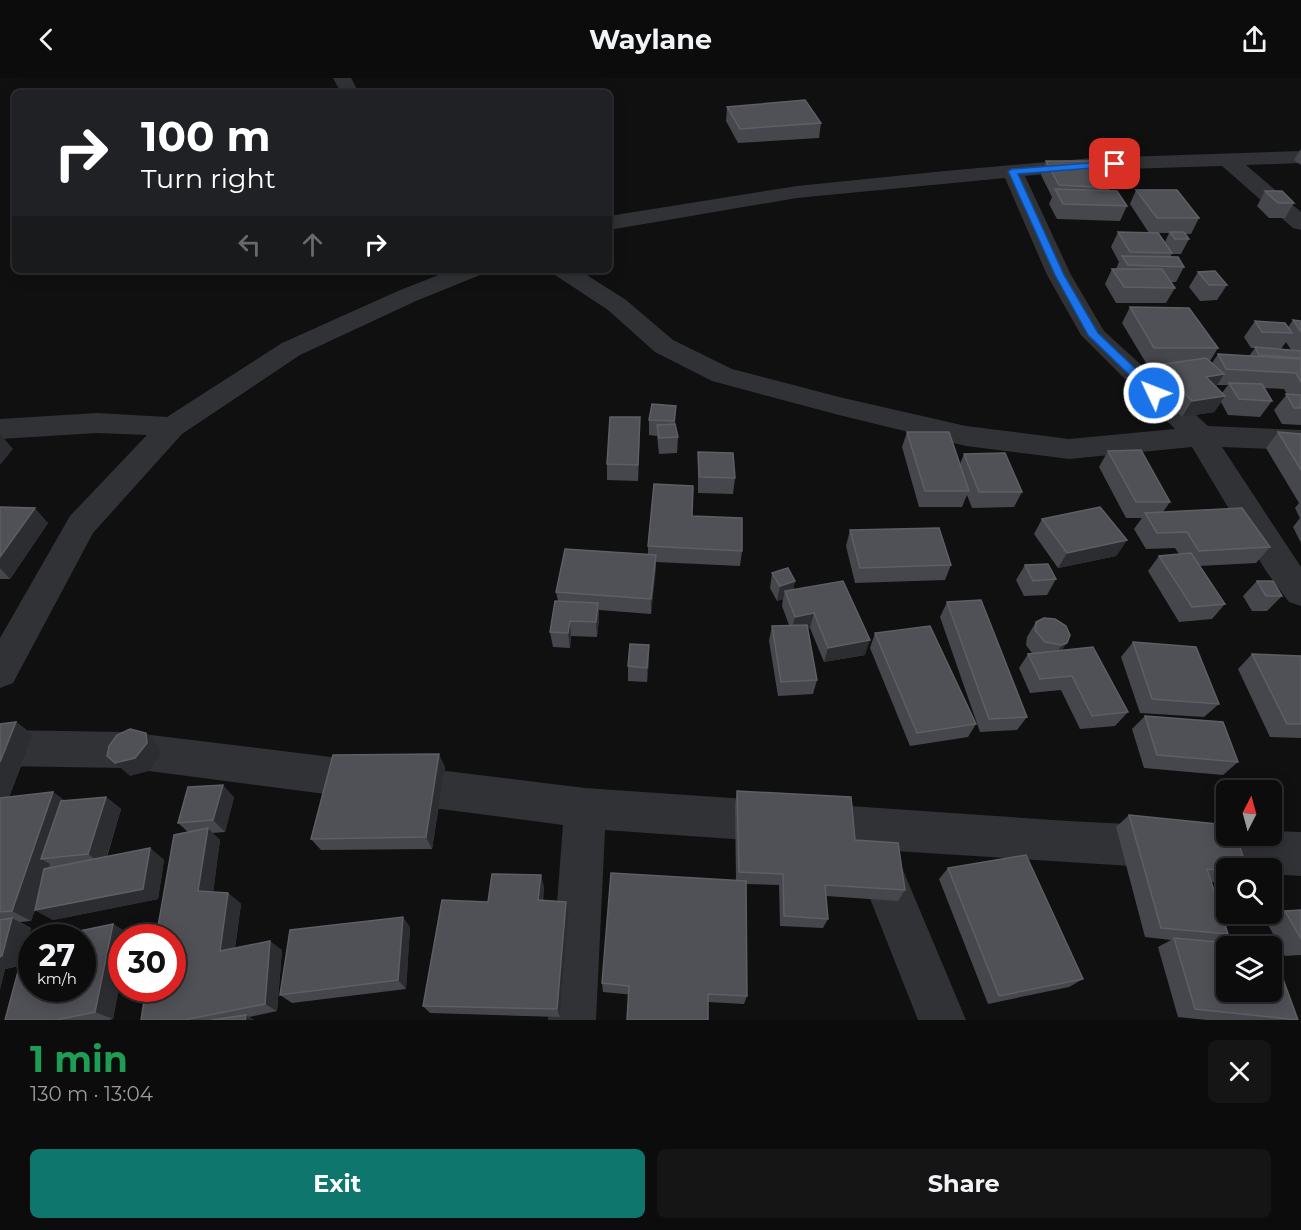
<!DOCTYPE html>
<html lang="en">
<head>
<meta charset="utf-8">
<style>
	body { margin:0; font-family:Montserrat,sans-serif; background:#151516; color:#f1f3f6; height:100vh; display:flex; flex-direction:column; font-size:22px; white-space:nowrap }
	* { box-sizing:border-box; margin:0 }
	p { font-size:20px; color:#9a9b9d }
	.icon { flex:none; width:33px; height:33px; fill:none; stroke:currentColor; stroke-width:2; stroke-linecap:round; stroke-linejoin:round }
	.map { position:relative; height:942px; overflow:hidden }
	.details { display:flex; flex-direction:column; background:#0c0c0d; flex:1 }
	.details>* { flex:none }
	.guide { position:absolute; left:12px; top:12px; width:600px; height:183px; border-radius:9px; box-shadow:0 3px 15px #0003,0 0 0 2px #2c2c2e; background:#202124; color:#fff; overflow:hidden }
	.needle { width:39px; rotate:6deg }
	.buttons { position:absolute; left:1216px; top:702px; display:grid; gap:12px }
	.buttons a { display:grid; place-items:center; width:66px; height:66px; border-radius:9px; background:#0c0c0d; box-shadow:0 3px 15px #0003,0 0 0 2px #2c2c2e; font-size:30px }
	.speed { position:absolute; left:18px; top:846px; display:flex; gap:12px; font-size:30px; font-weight:700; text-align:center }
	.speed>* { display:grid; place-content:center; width:78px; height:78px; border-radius:50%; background:#0c0c0d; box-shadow:0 3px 15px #0003,0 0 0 2px #2c2c2e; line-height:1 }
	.speed small { font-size:15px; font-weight:400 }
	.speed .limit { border:9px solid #d22; background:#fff; color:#111 }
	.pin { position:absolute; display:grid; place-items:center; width:51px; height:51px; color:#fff; margin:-26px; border-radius:12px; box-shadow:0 3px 9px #0006 }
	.me { position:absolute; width:66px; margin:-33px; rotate:313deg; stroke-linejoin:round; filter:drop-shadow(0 0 4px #0008) }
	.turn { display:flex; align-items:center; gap:21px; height:126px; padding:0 30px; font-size:27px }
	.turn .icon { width:78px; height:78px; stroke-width:2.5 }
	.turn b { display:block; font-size:42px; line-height:51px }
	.lanes { display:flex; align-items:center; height:57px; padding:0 30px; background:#0003; justify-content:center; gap:30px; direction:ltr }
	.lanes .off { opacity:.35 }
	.round { display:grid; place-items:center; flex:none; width:63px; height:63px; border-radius:9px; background:#151516 }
	.overview { display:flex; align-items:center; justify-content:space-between; height:102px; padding:0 30px }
	h1 { font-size:36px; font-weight:700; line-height:45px; color:#1e9e55 }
	.primary-button { display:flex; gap:12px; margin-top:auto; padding:12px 30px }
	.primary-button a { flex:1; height:69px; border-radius:9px; background:#0f766e; color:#fff; font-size:24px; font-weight:700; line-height:69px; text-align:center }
	.primary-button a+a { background:#151516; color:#f1f3f6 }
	header { display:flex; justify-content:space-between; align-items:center; height:78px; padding:0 30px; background:#0c0c0d; font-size:27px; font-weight:700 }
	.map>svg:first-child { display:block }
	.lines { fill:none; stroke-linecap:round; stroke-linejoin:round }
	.minor { fill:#313235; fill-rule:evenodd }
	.wall { fill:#46474c; fill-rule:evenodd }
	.shaded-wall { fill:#2c2d30 }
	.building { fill:#505156; stroke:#5d5f64; stroke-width:1.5 }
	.route { fill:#1a73e8; stroke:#114b97; stroke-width:1.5 }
</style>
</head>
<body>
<header><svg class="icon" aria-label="back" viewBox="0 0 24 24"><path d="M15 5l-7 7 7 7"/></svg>Waylane<svg class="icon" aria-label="share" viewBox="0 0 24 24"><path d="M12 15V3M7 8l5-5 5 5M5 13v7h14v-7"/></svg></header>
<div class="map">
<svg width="1301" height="942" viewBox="0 0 1301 942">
	<rect width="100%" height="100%" fill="#101011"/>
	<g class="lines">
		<g class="minor">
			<polygon points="333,0 351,0 359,15 341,15"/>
			<polygon points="1301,73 1301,85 1246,87 1301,134 1301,152 1293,150 1222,88 1092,92 1025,98 1071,197 1104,253 1208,348 1301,352 1301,372 1222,369 1301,489 1301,528 1289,524 1266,493 1192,369 1069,381 966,368 839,337 712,303 655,274 608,232 555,197 551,192 579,192 626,222 673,262 732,291 839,319 966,348 1069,361 1175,351 1081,257 1047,197 1005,100 797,120 609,152 609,138 797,108 945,93 1092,80"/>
			<polygon points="451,192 484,192 480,197 416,223 300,277 182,356 93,455 13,605 0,610 0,560 70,438 147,357 97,355 0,361 0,341 97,335 167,339 282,265 398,213"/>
			<polygon points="0,652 126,654 585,710 1068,743 1227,751 1227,758 1272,758 1272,753 1301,754 1301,798 1272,796 1272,790 1227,790 1227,794 895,773 966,942 918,942 854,780 858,770 605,752 596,942 548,942 563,747 126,690 0,688"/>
		</g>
	</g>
	<g class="wall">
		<polygon points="727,29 821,45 819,60 738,65 726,43"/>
		<polygon points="1301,71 1301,87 1294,82"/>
		<polygon points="1046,83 1111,110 1109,113 1127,128 1120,143 1057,141 1049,126 1052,119 1041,97"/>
		<path d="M1136,112l63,28 -8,16h-6l4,5 -8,15h-9l-2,3 14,10 -8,15h-5l4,6 -9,15h-50l-11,-19 7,-15h4l3,-7 -8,-15 7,-15 31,1 -19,-29zM1159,155h10l-4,9z"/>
		<polygon points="1265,113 1294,125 1285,140 1269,140 1257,128"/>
		<polygon points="1198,194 1227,207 1217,222 1200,223 1189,209"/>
		<path d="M1130,229l88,41 -8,13 2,2 6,-9 31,2 6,-8h-4l-7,-11 11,-16 33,6 5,-7 8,1v104l-19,-1 -8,-14 13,-16 -3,-5 -20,-1 8,13 -12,16 -32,-2 -7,-13 -7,10 -32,5 -35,-36 10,-16 8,-1 -19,-1 -24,-40zM1286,264l5,8 -10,-1zM1217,307h11l-6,8 -6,-6z"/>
		<polygon points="676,328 675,348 678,359 677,375 659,376 657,358 649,357 649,342"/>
		<polygon points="640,339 638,403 607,402 607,386"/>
		<polygon points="907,354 960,386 964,376 1022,414 1014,429 972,430 967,417 962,429 919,429 902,369"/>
		<polygon points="1278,354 1301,356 1301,465 1293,449 1300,440 1295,430 1299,425 1266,370"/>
		<polygon points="1108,373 1170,424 1163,434 1270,469 1256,485 1199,488 1225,526 1212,541 1179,544 1148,493 1159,478 1179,476 1175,470 1146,471 1134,451 1142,440 1126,440 1099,389"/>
		<polygon points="698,374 735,400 733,416 698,415"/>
		<polygon points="0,429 48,445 10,501 0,501"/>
		<polygon points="692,438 742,473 740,488 656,484 651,536 599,532 599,540 597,559 571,558 570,570 553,569 550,554 558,523 556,514 648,477 648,468"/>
		<polygon points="1042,441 1127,462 1116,478 1058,490 1034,456"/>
		<polygon points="850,452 951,487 945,502 855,505 846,468"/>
		<polygon points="1025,487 1056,501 1047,517 1024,518 1016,502"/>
		<polygon points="772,495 795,503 793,512 865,577 824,584 810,550 808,550 817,602 813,616 778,618 769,563 772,548 789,547 782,528 783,521 777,523 770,510"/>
		<polygon points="1257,503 1282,518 1267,533 1252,533 1243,518"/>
		<polygon points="947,524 1027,639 1017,652 980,654 940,539"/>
		<polygon points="1036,544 1066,548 1062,572 1128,634 1115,648 1080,651 1061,612 1030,615 1019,590 1028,576 1032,575 1026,567 1027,559"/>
		<polygon points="875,555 976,646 968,659 910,668 870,570"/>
		<polygon points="1133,564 1219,626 1204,639 1140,635 1121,579"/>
		<polygon points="1252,576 1301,578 1301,660 1270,659 1238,591"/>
		<polygon points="649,582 647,604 628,603 628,588"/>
		<polygon points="1145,638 1238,684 1223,697 1144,690 1132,651"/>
		<polygon points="16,644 33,657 9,719 53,714 65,723 106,719 121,731 107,779 150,770 164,782 158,821 53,842 35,832 31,843 20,844 31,850 28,863 113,846 129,856 113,941 109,942 5,942 19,888 5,891 0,911 0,646"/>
		<polygon points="445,689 432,771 321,772 311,761"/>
		<polygon points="737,713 855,762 905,812 898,823 826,818 828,841 823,850 780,848 779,807 746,806 747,918 744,926 708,924 603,914 602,905 736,803 735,726"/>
		<polygon points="234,719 225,754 212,755 220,762 213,814 228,815 241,826 235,870 282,872 277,933 249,939 254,942 141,942 188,754 178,745"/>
		<polygon points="1129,737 1227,790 1227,806 1212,804 1228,856 1214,864 1298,942 1207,942 1178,939 1158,869 1171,862 1145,859 1116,749"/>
		<polygon points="948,790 1083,901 1069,909 988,926 939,801"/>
		<polygon points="544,808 543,823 569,834 560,939 430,935 423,928 488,824"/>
		<polygon points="1301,832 1301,877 1285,878 1266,843 1285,833"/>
		<polygon points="410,849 406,911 292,925 280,917"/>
	</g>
	<g class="shaded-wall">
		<polygon points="1224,296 1214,312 1206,299"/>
		<polygon points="1225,318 1214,334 1182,339 1192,323"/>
		<polygon points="640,339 640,355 638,403 638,387"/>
		<polygon points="0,356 13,371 0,387"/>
		<polygon points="35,430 48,445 10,501 0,490 0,479"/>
		<polygon points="1127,462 1116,478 1058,490 1067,475"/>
		<polygon points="656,477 656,492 651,536 651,521"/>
		<polygon points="795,503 792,518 785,513 783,521 777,523 780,508"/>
		<polygon points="598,525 599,540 597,559 596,544"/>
		<polygon points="814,535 810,550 791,553 795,539"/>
		<polygon points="570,543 571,558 570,570 568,555"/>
		<polygon points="870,562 865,577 824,584 828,570"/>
		<polygon points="1067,565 1057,579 1052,581 1062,567"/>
		<polygon points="649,567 649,582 647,604 647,590"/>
		<polygon points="16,644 33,657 3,734 0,732 0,684"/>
		<polygon points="146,655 159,668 160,678 149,693 130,698 115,685"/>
		<polygon points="439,676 445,689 432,771 426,759"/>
		<polygon points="223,707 234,719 225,754 213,742"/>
		<polygon points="53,714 69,726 41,781 50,786 35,832 150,770 164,782 158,821 53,842 35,832 31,843 12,833"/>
		<polygon points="106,719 121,731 104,787 88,776"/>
		<polygon points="208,750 220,762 212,823 198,813"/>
		<polygon points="541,797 544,808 541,833 538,822"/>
		<polygon points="228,815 241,826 233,882 220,873"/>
		<polygon points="566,824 569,834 560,939 557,931"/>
		<polygon points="403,839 410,849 406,911 398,902"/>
		<polygon points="12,840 31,850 22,887 5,891 0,911 0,879"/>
		<polygon points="113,846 129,856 128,860 122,860 122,895 113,941 95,934"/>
		<polygon points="270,863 282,872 277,933 265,926"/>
		<polygon points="246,937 254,942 245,942"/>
	</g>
	<g class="building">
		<polygon points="805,22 821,45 740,51 727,29"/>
		<polygon points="1046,83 1095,83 1111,110 1059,107"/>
		<polygon points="1055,111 1117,113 1127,128 1063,126"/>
		<polygon points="1136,112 1177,112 1199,140 1157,140"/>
		<polygon points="1265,113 1282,113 1294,125 1278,125"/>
		<polygon points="1118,154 1158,155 1172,175 1130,174"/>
		<polygon points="1170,154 1184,154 1189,161 1175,161"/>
		<polygon points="1122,178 1178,179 1184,189 1128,187"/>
		<polygon points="1112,191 1162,191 1175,210 1124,209"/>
		<polygon points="1215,193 1227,207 1209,207 1198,194"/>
		<polygon points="1130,229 1189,230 1218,270 1154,270"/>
		<polygon points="1293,242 1301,243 1301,254"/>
		<polygon points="1255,243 1285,245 1292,255 1262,254"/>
		<polygon points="1255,269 1301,273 1301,280 1259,277"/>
		<polygon points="1218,276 1301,281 1301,304 1296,295 1226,291"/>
		<polygon points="1206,280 1224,296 1206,299 1225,318 1192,323 1157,287"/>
		<polygon points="1229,305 1262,306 1272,323 1239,321"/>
		<polygon points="1286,316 1301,317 1301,330 1294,330"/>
		<polygon points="652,326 676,328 674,343 649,342"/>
		<polygon points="610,339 640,339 638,387 607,386"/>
		<polygon points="675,346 678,359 659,360 657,347"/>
		<polygon points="907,354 949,354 969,413 925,413"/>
		<polygon points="1278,354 1301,356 1301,392"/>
		<polygon points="1141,372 1170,424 1136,424 1108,373"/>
		<polygon points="698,374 733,375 735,400 699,399"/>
		<polygon points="1005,375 1022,414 979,414 964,376"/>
		<polygon points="654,406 693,408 692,438 742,440 742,473 648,468"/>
		<polygon points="0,429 35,430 0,479"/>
		<polygon points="1100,429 1127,462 1067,475 1042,441"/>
		<polygon points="1242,430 1270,469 1199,473 1187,454 1157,455 1145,435"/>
		<polygon points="939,450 951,487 860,490 850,452"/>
		<polygon points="565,471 656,477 651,521 556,514"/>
		<polygon points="1191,475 1225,526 1192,529 1159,478"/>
		<polygon points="1048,486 1056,501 1033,503 1025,487"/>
		<polygon points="788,490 795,503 780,508 772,495"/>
		<polygon points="843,503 870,562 828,570 814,535 795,539 785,513"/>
		<polygon points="1257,503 1273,503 1282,518 1266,518"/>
		<polygon points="981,522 1027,639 989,641 947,524"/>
		<polygon points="555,523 598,525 596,544 570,543 568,555 550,554"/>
		<polygon points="1044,540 1055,541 1066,548 1070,557 1067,565 1062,567 1045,564 1035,552 1036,544"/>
		<polygon points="807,547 817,602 781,604 772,548"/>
		<polygon points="930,548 976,646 917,655 875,555"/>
		<polygon points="1133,564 1196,569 1219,626 1152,621"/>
		<polygon points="630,566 649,567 647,590 628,588"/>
		<polygon points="1093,569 1128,634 1092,638 1072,598 1040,601 1028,576"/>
		<polygon points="1252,576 1301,578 1301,646 1287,646"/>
		<polygon points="1145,638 1223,644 1238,684 1157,677"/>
		<polygon points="16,644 0,684 0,646"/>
		<polygon points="130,651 146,655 147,665 135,680 115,685 107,678 109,668 117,657"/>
		<polygon points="439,676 426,759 311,761 333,677"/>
		<polygon points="223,707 213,742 178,745 188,709"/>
		<polygon points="737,713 851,719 855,762 898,765 905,812 825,807 828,841 784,838 783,796 739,794"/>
		<polygon points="53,714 12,833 0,834 0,720"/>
		<polygon points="106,719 88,776 41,781 61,723"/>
		<polygon points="1129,737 1227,747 1227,758 1236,758 1247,790 1227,790 1227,793 1207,791 1228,856 1161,850"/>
		<polygon points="208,750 198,813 228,815 220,873 270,863 265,926 184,942 141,942 146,910 172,910 172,860 156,860 174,757"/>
		<polygon points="150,770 143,811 35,832 44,791"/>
		<polygon points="1026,777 1083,901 999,918 948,790"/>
		<polygon points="611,795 746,803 747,918 708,916 708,942 627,942 629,908 602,905"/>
		<polygon points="492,796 541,797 538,822 566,824 557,931 423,928 442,822 488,824"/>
		<polygon points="1301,832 1301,861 1285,833"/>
		<polygon points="403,839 398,902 280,917 290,852"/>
		<polygon points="12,840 2,878 0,879 0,842"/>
		<polygon points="113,846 95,934 56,942 5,942 26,864 32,862 32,910 82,910 82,860 46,860"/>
		<polygon points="1174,860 1263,868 1227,868 1227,914 1272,914 1272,871 1298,942 1195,931"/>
		<polygon points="246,937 245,942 211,942"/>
	</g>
	<polygon class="route" points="1115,83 1118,84 1118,88 1018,96 1064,197 1098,255 1158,312 1158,317 1150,317 1088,257 1055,197 1008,93 1012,91"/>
</svg>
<div class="buttons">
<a><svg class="needle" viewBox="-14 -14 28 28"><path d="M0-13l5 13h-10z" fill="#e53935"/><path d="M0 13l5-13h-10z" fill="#9a9b9d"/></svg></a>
<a><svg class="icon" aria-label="search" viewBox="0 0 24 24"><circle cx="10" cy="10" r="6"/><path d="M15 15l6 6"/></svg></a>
<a><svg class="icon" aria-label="layers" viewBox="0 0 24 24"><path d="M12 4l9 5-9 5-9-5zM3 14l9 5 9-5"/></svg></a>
</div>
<div class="speed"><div>27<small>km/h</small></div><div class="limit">30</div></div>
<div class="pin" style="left:1115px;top:86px;background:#d93025"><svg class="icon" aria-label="arrive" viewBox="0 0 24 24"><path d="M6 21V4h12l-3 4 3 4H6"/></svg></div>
<svg class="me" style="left:1154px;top:315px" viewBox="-20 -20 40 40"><circle r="17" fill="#1a73e8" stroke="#fff" stroke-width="3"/><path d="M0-11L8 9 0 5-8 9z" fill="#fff"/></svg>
<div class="guide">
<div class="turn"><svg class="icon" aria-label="right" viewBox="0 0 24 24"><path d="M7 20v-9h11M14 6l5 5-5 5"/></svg><div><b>100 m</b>Turn right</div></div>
<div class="lanes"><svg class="icon off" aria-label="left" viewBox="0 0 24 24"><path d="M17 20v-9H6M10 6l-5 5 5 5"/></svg><svg class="icon off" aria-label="ahead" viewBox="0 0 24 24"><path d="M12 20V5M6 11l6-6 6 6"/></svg><svg class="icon" aria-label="right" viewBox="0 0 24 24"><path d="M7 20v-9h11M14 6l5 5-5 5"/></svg></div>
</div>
</div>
<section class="details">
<div class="overview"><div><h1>1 min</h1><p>130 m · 13:04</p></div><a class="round"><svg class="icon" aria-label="close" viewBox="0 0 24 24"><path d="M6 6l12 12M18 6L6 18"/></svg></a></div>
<div class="primary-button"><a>Exit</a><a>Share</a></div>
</section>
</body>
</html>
